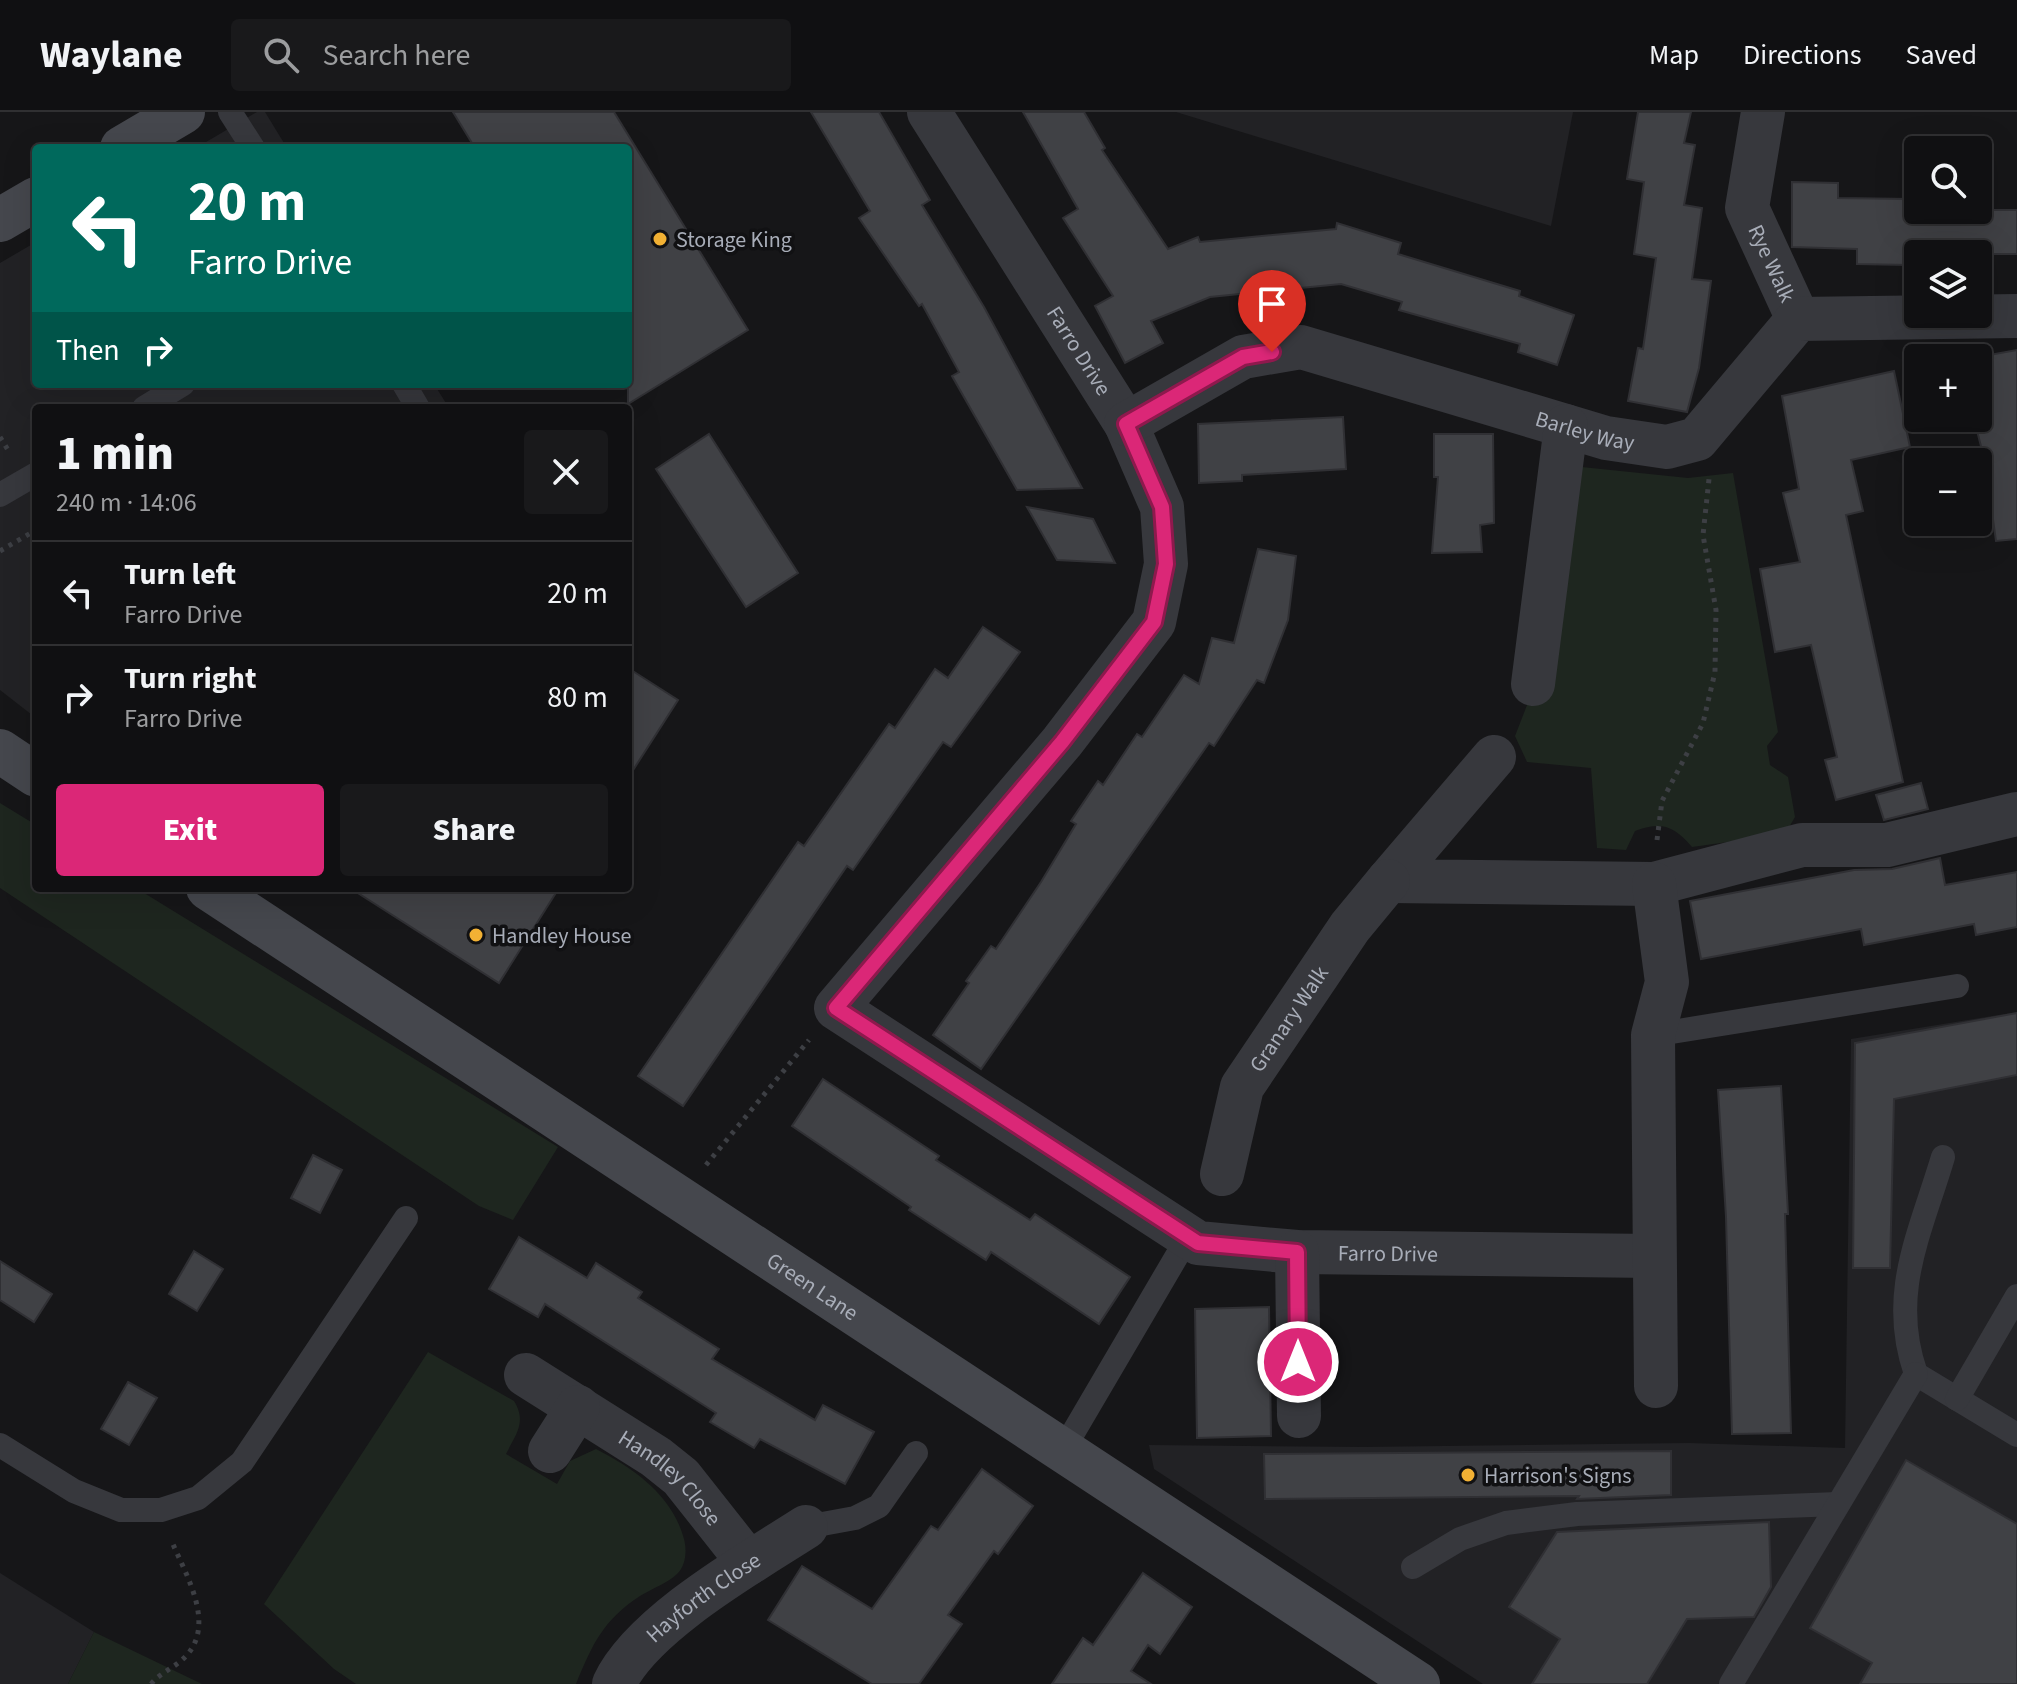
<!DOCTYPE html>
<html lang="en">
<head>
<meta charset="utf-8">
<style>
	body { margin:0; font-family:"Source Sans 3",sans-serif; background:#19191b; color:#f1f3f6; height:100vh; display:flex; flex-direction:column; font-size:30px; white-space:nowrap }
	* { box-sizing:border-box; margin:0 }
	p { font-size:26px; color:#9c9d9f }
	.icon { flex:none; width:44px; height:44px; fill:none; stroke:currentColor; stroke-width:2; stroke-linecap:round; stroke-linejoin:round }
	.map { position:relative; flex:1; overflow:hidden }
	.sheet { position:absolute; left:32px; top:292px; width:600px; height:488px; display:flex; flex-direction:column; background:#101012; border-radius:8px; box-shadow:0 8px 32px #0002,0 0 0 2px #303032 }
	.sheet>* { flex:none }
	.guide { position:absolute; left:32px; top:32px; width:600px; height:244px; border-radius:8px; box-shadow:0 8px 32px #0002,0 0 0 2px #303032; background:#00695c; color:#fff; overflow:hidden }
	.fabs { position:absolute; left:1904px; top:24px; display:grid; gap:16px }
	.fabs a { display:grid; place-items:center; width:88px; height:88px; border-radius:8px; background:#101012; box-shadow:0 8px 32px #0002,0 0 0 2px #303032; font-size:40px }
	.pin { position:absolute; display:grid; place-items:center; width:68px; height:68px; color:#fff; margin:-82px -34px; border-radius:50% 50% 50% 0; rotate:-45deg; box-shadow:0 0 8px #0007 }
	.pin .icon { rotate:45deg }
	.me { position:absolute; width:88px; margin:-44px; rotate:0deg; stroke-linejoin:round; filter:drop-shadow(0 0 6px #0008) }
	.turn { display:flex; align-items:center; gap:28px; height:168px; padding:0 24px; font-size:36px }
	.turn .icon { width:104px; height:104px; stroke-width:2.5 }
	.turn b { display:block; font-size:56px; line-height:68px }
	.then { display:flex; align-items:center; height:76px; padding:0 24px; background:#0003; gap:16px; font-size:30px }
	.round { display:grid; place-items:center; flex:none; width:84px; height:84px; border-radius:8px; background:#19191b }
	.overview { display:flex; align-items:center; justify-content:space-between; height:136px; padding:0 24px }
	h1 { font-size:48px; font-weight:800; line-height:60px }
	.primary-button { display:flex; gap:16px; margin-top:auto; padding:16px 24px }
	.primary-button a { flex:1; height:92px; border-radius:8px; background:#db2777; color:#fff; font-size:32px; font-weight:800; line-height:92px; text-align:center }
	.primary-button a+a { background:#19191b; color:#f1f3f6 }
	ul { padding:0; list-style:none }
	li { display:flex; align-items:center; gap:24px; height:104px; padding:0 24px; border-top:2px solid #303032 }
	li div { flex:1 }
	li b { display:block; font-size:30px }
	li em { font-style:normal }
	header { display:flex; align-items:center; gap:48px; box-sizing:border-box; height:112px; padding:0 40px; background:#101012; border-bottom:2px solid #303032 }
	header strong { font-size:38px }
	nav { display:flex; gap:44px; margin-inline-start:auto; font-size:28px }
	.search { width:560px; height:72px; background:#19191b; display:flex; align-items:center; gap:20px; box-sizing:border-box; padding:0 28px; border-radius:8px; color:#9c9d9f; font-size:30px }
	.map>svg:first-child { display:block }
	.built { fill:#222225 }
	.green { fill:#1e261f }
	.building { fill:#404145; stroke:#303034; stroke-width:2 }
	.lines { fill:none; stroke-linecap:round; stroke-linejoin:round }
	.path { stroke:#3d3f44; stroke-width:5; stroke-dasharray:4 6; stroke-linecap:butt }
	.lane { stroke:#37383d; stroke-width:24 }
	.street { stroke:#37383d; stroke-width:44 }
	.secondary { stroke:#45474d; stroke-width:44 }
	.route-casing { stroke:#8e194d; stroke-width:20 }
	.route { stroke:#db2777; stroke-width:14 }
	.poi-dot { fill:#f2b134; stroke:#111113; stroke-width:3 }
	.labels { text-anchor:middle; stroke-width:7; stroke-linejoin:round; paint-order:stroke }
	.poi-label { font-size:22px; fill:#a8adb8; stroke:#111113; text-anchor:start }
	.street-label { font-size:22px; fill:#a8adb8; stroke:#111113 }
</style>
</head>
<body>
<header>
<strong>Waylane</strong>
<div class="search"><svg class="icon" aria-label="search" viewBox="0 0 24 24"><circle cx="10" cy="10" r="6"/><path d="M15 15l6 6"/></svg>Search here</div>
<nav><a>Map</a><a>Directions</a><a>Saved</a></nav>
</header>
<div class="map">
<svg width="2017" height="1572" viewBox="0 0 2017 1572">
	<rect width="100%" height="100%" fill="#161618"/>
	<g class="built">
		<polygon points="257,0 265,0 287,36 196,36"/>
		<polygon points="1176,0 1573,0 1551,114"/>
		<polygon points="36,130 36,272 434,272 449,296 36,296 36,606 0,578 0,151"/>
		<polygon points="2017,900 2017,1572 1483,1572 1154,1357 1149,1333 1364,1335 1689,1331 1845,1336 1851,927"/>
		<polygon points="0,1461 94,1520 68,1572 0,1572"/>
	</g>
	<g class="green">
		<path d="M1572,354l116,12 45,-5 45,259 -11,14 3,19 18,12 7,40 -10,17 -93,13c-18,-21 -30,-26 -57,-16l-9,19 -29,-2 -6,-80 -64,-6 -12,-26 35,-90z"/>
		<polygon points="0,691 36,713 36,776 136,776 558,1035 513,1108 479,1094 0,776"/>
		<path d="M428,1240l86,49c13,21 2,33 -8,53l51,30 13,-23 26,-12c39,20 76,46 88,90 3,11 2,27 -7,35 -9,9 -26,15 -37,22 -37,24 -48,49 -64,88h-220l-22,-15 -70,-65z"/>
		<polygon points="94,1520 202,1572 68,1572"/>
	</g>
	<g class="building">
		<polygon points="453,0 614,0 748,218 628,292 628,36 475,36"/>
		<polygon points="811,0 879,0 930,88 922,93 984,195 1082,376 1017,378 952,264 959,260 922,192 919,194 859,106 870,99"/>
		<polygon points="1023,0 1084,0 1105,36 1102,38 1168,137 1198,125 1200,130 1336,117 1337,111 1401,131 1398,142 1520,179 1519,184 1574,203 1557,253 1518,240 1520,232 1399,198 1402,190 1341,172 1210,185 1151,209 1163,231 1125,251 1095,194 1113,184 1063,106 1078,97"/>
		<polygon points="1638,0 1691,0 1684,31 1695,33 1684,93 1702,96 1692,167 1711,169 1699,256 1687,300 1628,289 1638,236 1643,237 1656,146 1634,142 1644,70 1627,67"/>
		<polygon points="1792,70 1838,71 1838,86 1910,87 1910,98 2017,98 2017,142 1909,142 1908,153 1857,152 1857,137 1792,135"/>
		<polygon points="2017,238 2017,427 1996,429 1985,350 1974,307 1978,306 1978,245"/>
		<polygon points="1894,259 1910,335 1851,348 1863,399 1846,403 1903,670 1836,688 1825,648 1837,645 1811,533 1775,540 1760,457 1800,450 1783,381 1799,377 1782,284"/>
		<polygon points="1343,305 1346,357 1242,363 1242,369 1199,371 1198,312"/>
		<polygon points="709,322 798,461 746,495 656,357"/>
		<polygon points="1434,322 1493,322 1494,411 1480,413 1482,440 1432,441 1438,365 1434,365"/>
		<polygon points="1027,395 1093,407 1115,451 1057,448"/>
		<polygon points="1258,437 1296,444 1288,508 1264,571 1257,568 1214,634 1209,631 981,957 933,923 969,871 966,869 991,834 996,837 1041,770 1076,712 1071,709 1098,669 1103,673 1137,622 1142,625 1184,563 1199,572 1212,526 1234,531"/>
		<polygon points="983,515 1020,540 951,635 943,630 853,758 847,754 683,994 638,964 798,730 804,734 889,612 895,616 935,557 948,566"/>
		<polygon points="628,556 678,588 628,666"/>
		<polygon points="1921,671 1928,697 1884,708 1876,683"/>
		<polygon points="1940,746 1945,773 2017,760 2017,815 1976,823 1974,812 1864,833 1861,817 1701,847 1690,789 1854,758 1892,757"/>
		<polygon points="350,776 559,776 499,871"/>
		<polygon points="2017,901 2017,963 1894,987 1890,1156 1853,1156 1855,931"/>
		<polygon points="823,967 939,1044 936,1048 1030,1108 1035,1102 1130,1165 1099,1212 991,1140 986,1148 909,1098 911,1095 792,1014"/>
		<polygon points="1781,974 1788,1102 1785,1102 1791,1321 1732,1322 1726,1105 1718,978"/>
		<polygon points="313,1043 342,1058 320,1101 291,1086"/>
		<polygon points="519,1125 587,1166 596,1151 642,1180 638,1186 719,1237 712,1247 815,1308 823,1293 874,1320 845,1372 760,1327 754,1336 710,1310 716,1301 545,1192 538,1205 489,1177"/>
		<polygon points="194,1139 223,1157 197,1199 169,1182"/>
		<polygon points="0,1149 52,1182 34,1210 0,1188"/>
		<polygon points="1269,1195 1271,1324 1197,1326 1195,1197"/>
		<polygon points="128,1270 157,1286 129,1333 101,1317"/>
		<polygon points="1671,1339 1671,1383 1577,1387 1579,1384 1265,1387 1264,1342"/>
		<polygon points="1906,1348 2017,1412 2017,1572 1860,1572 1872,1551 1810,1516"/>
		<polygon points="982,1357 1033,1394 998,1442 994,1439 948,1503 962,1512 919,1572 872,1572 768,1508 802,1454 872,1497 931,1414 938,1418"/>
		<polygon points="1769,1410 1771,1475 1754,1505 1687,1507 1647,1572 1532,1572 1560,1527 1509,1495 1557,1420"/>
		<polygon points="1143,1461 1192,1495 1160,1542 1148,1533 1131,1559 1151,1572 1052,1572 1083,1526 1093,1533"/>
	</g>
	<g class="lines">
		<g class="path">
			<polyline points="0,325 8,338"/>
			<polyline points="0,439 36,418"/>
			<polyline points="1657,728 1662,689 1703,611 1715,560 1716,498 1703,423 1709,367"/>
			<polyline points="706,1053 809,928"/>
			<path d="M151,1572c10,-12 25,-17 35,-28 30,-32 0,-81 -14,-114"/>
		</g>
		<g class="lane">
			<polyline points="230,0 253,36"/>
			<polyline points="404,272 418,296"/>
			<polyline points="144,296 183,272"/>
			<polyline points="0,383 36,362"/>
			<polyline points="1653,923 1957,874"/>
			<path d="M1943,1045c-23,77 -55,137 -27,217l101,61"/>
			<polyline points="1957,1287 2017,1184"/>
			<polyline points="0,1333 74,1379 121,1398 161,1398 198,1386 242,1350 406,1106"/>
			<polyline points="1063,1338 1188,1125"/>
			<polyline points="806,1415 855,1406 879,1394 916,1341"/>
			<polyline points="1413,1455 1460,1427 1506,1411 1577,1402 1838,1392"/>
			<polyline points="1731,1572 1916,1262"/>
		</g>
		<g class="street">
			<path id="s1" d="M929,0l197,312 36,83 4,57 -12,58 -92,120 -226,266 362,235 99,9 357,4"/>
			<path id="s2" d="M1763,0l-16,96 51,111"/>
			<path id="s3" d="M1126,312l117,-67 58,-10 305,91 61,9 30,-8 101,-120 219,-3"/>
			<polyline points="1533,572 1566,314"/>
			<polyline points="1494,645 1388,769 1654,772 1802,733 1887,733 2017,702"/>
			<polyline points="1654,772 1667,870 1653,923 1656,1274"/>
			<path id="s4" d="M1222,1062l20,-87 108,-160 38,-46"/>
			<polyline points="1297,1140 1299,1304"/>
			<path id="s5" d="M526,1263l130,82 25,20 68,86"/>
			<polyline points="550,1339 578,1295"/>
			<path id="s6" d="M614,1572c28,-60 136,-121 192,-157"/>
		</g>
		<g class="secondary">
			<polyline points="122,36 183,0"/>
			<polyline points="0,108 36,87"/>
			<polyline points="0,639 36,663"/>
			<path id="s7" d="M208,776l1210,796"/>
		</g>
	</g>
	<g class="lines">
		<defs>
			<polyline id="route" points="1272,240 1243,245 1126,312 1162,395 1166,452 1154,510 1062,630 836,896 1198,1131 1297,1140 1298,1250"/>
		</defs>
		<use href="#route" class="route-casing"/>
		<use href="#route" class="route"/>
	</g>
	<g class="poi-dot">
		<circle cx="660" cy="127" r="8"/>
		<circle cx="476" cy="823" r="8"/>
		<circle cx="1468" cy="1363" r="8"/>
	</g>
	<g class="labels">
		<g class="poi-label">
			<text x="676" y="135">Storage King</text>
			<text x="492" y="831">Handley House</text>
			<text x="1484" y="1371">Harrison's Signs</text>
		</g>
		<g class="street-label">
			<text dy="8" stroke="none"><textPath href="#s2" startOffset="158">Rye Walk</textPath></text>
			<text dy="8" stroke="none"><textPath href="#s1" startOffset="282">Farro Drive</textPath></text>
			<text dy="8" stroke="none"><textPath href="#s3" startOffset="490">Barley Way</textPath></text>
			<text dy="8" stroke="none"><textPath href="#s4" startOffset="172">Granary Walk</textPath></text>
			<text dy="8" stroke="none"><textPath href="#s1" startOffset="1698">Farro Drive</textPath></text>
			<text dy="8" stroke="none"><textPath href="#s7" startOffset="724">Green Lane</textPath></text>
			<text dy="8" stroke="none"><textPath href="#s5" startOffset="178">Handley Close</textPath></text>
			<text dy="8" stroke="none"><textPath href="#s6" startOffset="126">Hayforth Close</textPath></text>
		</g>
	</g>
</svg>
<div class="fabs">
<a><svg class="icon" aria-label="search" viewBox="0 0 24 24"><circle cx="10" cy="10" r="6"/><path d="M15 15l6 6"/></svg></a>
<a><svg class="icon" aria-label="layers" viewBox="0 0 24 24"><path d="M12 4l9 5-9 5-9-5zM3 14l9 5 9-5"/></svg></a>
<a>+</a>
<a>−</a>
</div>
<div class="pin" style="left:1272px;top:240px;background:#d93025"><svg class="icon" aria-label="arrive" viewBox="0 0 24 24"><path d="M6 21V4h12l-3 4 3 4H6"/></svg></div>
<svg class="me" style="left:1298px;top:1250px" viewBox="-20 -20 40 40"><circle r="17" fill="#db2777" stroke="#fff" stroke-width="3"/><path d="M0-11L8 9 0 5-8 9z" fill="#fff"/></svg>
<div class="guide">
<div class="turn"><svg class="icon" aria-label="left" viewBox="0 0 24 24"><path d="M17 20v-9H6M10 6l-5 5 5 5"/></svg><div><b>20 m</b>Farro Drive</div></div>
<div class="then">Then<svg class="icon" aria-label="right" viewBox="0 0 24 24"><path d="M7 20v-9h11M14 6l5 5-5 5"/></svg></div>
</div>
<section class="sheet">
<div class="overview"><div><h1>1 min</h1><p>240 m · 14:06</p></div><a class="round"><svg class="icon" aria-label="close" viewBox="0 0 24 24"><path d="M6 6l12 12M18 6L6 18"/></svg></a></div>
<ul>
<li><svg class="icon" aria-label="left" viewBox="0 0 24 24"><path d="M17 20v-9H6M10 6l-5 5 5 5"/></svg><div><b>Turn left</b><p>Farro Drive</p></div><em>20 m</em></li>
<li><svg class="icon" aria-label="right" viewBox="0 0 24 24"><path d="M7 20v-9h11M14 6l5 5-5 5"/></svg><div><b>Turn right</b><p>Farro Drive</p></div><em>80 m</em></li>
</ul>
<div class="primary-button"><a>Exit</a><a>Share</a></div>
</section>
</div>
</body>
</html>
